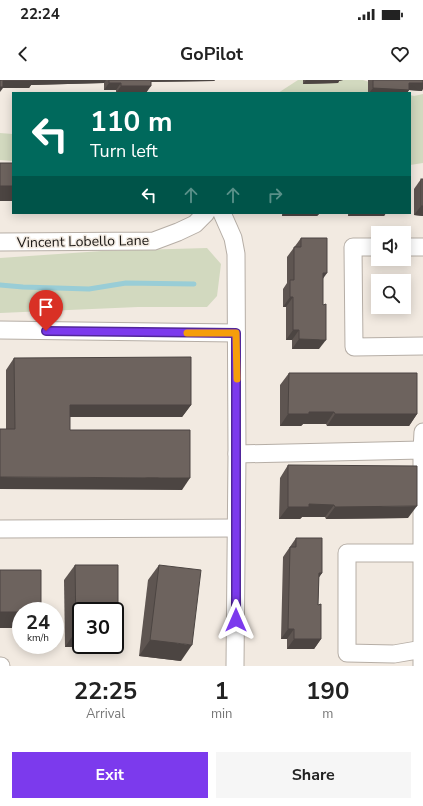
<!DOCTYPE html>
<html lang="en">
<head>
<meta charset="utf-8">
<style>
	body { margin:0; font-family:"Nunito Sans",sans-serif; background:#f6f6f6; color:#222; height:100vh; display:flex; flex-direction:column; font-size:15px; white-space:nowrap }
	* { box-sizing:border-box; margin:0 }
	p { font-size:13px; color:#767676 }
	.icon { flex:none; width:22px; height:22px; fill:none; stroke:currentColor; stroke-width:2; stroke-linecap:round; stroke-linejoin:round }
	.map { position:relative; height:586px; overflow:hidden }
	.drawer { display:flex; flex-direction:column; background:#fff; flex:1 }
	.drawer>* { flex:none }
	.hud { position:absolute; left:12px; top:12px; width:399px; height:122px; border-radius:0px; box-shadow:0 2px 10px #0003; background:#00695c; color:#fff; overflow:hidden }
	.tools { position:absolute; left:371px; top:146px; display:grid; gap:8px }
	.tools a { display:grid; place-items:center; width:40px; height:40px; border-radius:0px; background:#fff; box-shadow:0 2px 10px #0003; font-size:20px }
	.speed { position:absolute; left:12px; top:522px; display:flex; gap:8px; font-size:20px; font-weight:700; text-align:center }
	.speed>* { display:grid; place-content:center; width:52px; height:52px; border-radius:50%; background:#fff; box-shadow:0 2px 10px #0003; line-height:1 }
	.speed small { font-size:10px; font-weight:400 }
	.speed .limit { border:2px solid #111; border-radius:6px; background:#fff; color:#111 }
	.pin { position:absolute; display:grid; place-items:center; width:34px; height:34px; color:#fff; margin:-41px -17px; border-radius:50% 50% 50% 0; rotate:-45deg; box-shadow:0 0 4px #0007 }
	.pin .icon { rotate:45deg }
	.me { position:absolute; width:44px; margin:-22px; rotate:0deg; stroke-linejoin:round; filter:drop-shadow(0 0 3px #0008) }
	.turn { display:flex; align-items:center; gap:14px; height:84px; padding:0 12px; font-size:18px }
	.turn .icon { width:52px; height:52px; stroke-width:2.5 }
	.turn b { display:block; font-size:28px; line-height:34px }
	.lanes { display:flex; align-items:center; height:38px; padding:0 12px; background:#0003; justify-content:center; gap:20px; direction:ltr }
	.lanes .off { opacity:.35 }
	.eta { display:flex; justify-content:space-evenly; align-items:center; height:68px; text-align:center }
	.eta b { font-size:24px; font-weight:700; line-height:28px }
	.primary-button { display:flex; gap:8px; margin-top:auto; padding:8px 12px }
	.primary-button a { flex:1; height:46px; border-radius:0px; background:#7c3aed; color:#fff; font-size:16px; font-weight:700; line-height:46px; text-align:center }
	.primary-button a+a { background:#f6f6f6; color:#222 }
	.status { display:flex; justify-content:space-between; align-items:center; height:28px; padding:0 20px; background:#fff; direction:ltr }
	.status svg { height:11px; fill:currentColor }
	header { display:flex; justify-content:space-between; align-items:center; height:52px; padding:0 12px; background:#fff; font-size:18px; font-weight:700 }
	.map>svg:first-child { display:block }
	.green { fill:#d2d9bf }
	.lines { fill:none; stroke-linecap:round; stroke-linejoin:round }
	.stream { stroke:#99cdd6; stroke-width:5 }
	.minor-casing { stroke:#b6aea6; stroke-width:19 }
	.minor { stroke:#fff; stroke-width:17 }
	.wall { fill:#5e5551 }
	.shaded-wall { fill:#4c4542 }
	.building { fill:#6d635e; stroke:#4c4542 }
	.route-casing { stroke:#51269a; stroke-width:10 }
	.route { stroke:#7c3aed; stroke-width:7 }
	.slow { stroke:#f59e0b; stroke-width:7 }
	.labels { text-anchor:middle; stroke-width:3; stroke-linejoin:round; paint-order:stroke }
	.street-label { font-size:14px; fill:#191613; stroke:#f2eae1 }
</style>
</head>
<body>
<div class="status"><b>22:24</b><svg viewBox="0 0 49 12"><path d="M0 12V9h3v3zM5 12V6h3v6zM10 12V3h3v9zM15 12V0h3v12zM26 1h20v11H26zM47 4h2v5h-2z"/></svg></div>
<header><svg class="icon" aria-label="back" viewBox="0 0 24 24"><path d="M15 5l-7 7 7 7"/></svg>GoPilot<svg class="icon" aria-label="heart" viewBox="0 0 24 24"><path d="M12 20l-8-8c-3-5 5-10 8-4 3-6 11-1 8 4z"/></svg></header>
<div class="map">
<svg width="423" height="586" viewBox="0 0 423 586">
	<rect width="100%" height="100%" fill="#f2eae1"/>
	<g class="green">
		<polygon points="298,0 363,0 403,13 278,13"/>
		<polygon points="423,14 423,83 410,85 410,15 414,16"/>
		<polygon points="0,53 13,54 13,81 0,80"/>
		<polygon points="207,168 221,184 217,216 207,227 138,227 0,233 0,178 102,171"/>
	</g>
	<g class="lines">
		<polyline class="stream" points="0,205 23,207 89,209 126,203 194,204"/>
		<defs>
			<g id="minor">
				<polyline points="222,133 233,158 236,174 237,374 235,586"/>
				<polyline points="0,162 154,161 178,152 195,144 206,133"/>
				<polyline points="378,167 353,167 354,267 423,266"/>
				<polyline points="404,167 423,167"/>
				<polyline points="0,250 236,253"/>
				<polyline points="422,370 423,352"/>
				<polyline points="237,374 422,370 422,586"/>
				<polyline points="0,449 236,448"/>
				<polyline points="423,473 347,473 347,573 394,574 423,569"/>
				<polyline points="0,586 1,586"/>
			</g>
		</defs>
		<use href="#minor" class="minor-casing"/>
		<use href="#minor" class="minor"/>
	</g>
	<g class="wall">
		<polygon points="0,0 215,0 214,1 151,2 146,13 116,13 116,10 104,10 104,3 31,5 29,8 3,8"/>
		<polygon points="303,0 343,0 339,1 338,3 303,4"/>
		<polygon points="368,0 423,0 422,11 409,10 407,13 368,13"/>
		<polygon points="421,99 423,136 414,135 414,109"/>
		<polygon points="282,133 386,133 384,136 348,136 348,133 319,134 317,136 282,136"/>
		<polygon points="301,158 323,198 319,269 292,269 292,260 286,260 286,227 283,227 283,209 287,203 287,177"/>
		<polygon points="14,278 191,325 182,337 70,337 70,350 182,410 6,349 6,290"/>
		<polygon points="289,293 417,334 409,346 327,346 326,344 303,344 301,346 280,346 280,305"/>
		<polygon points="288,385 408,438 326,439 325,437 302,437 300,439 279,439 280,398"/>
		<polygon points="296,458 322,493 319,497 318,525 321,559 314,569 287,569 287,559 281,559 283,477"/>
		<polygon points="75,485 115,556 107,567 65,567 64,500"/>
		<polygon points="159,485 181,581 139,576 148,500"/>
	</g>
	<g class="shaded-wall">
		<polygon points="32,0 106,0 104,3 31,5 29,8 3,8 0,12 0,5 3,1"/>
		<polygon points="147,0 215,0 214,1 146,2"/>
		<polygon points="306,0 343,0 339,1 338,3 303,4"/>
		<polygon points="109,3 121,3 116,10 104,10"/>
		<polygon points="409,3 423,3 423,9 422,11 409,10 407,13 369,13 373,8"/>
		<polygon points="121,6 151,6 146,13 116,13"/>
		<rect x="0" y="106" width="13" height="15"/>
		<polygon points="421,126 423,126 423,136 414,135"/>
		<polygon points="284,133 349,133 319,134 317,136 282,136"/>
		<polygon points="351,133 386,133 384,136 348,136"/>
		<polygon points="323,193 327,193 320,203"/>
		<polygon points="290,217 293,217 286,227 283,227"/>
		<polygon points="293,250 299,250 292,260 286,260"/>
		<polygon points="299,259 326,260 319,269 292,269"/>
		<polygon points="70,325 191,325 182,337 62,337"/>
		<polygon points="309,332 334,332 326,344 303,344 301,346 280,346 288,334"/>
		<polygon points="335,334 417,334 409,346 327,346"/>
		<polygon points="0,397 190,398 182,410 0,409"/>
		<polygon points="309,424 334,425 325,437 302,437 300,439 279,439 288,427"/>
		<polygon points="417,426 408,438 326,439 335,427"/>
		<polygon points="319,493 322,493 315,503"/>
		<rect x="0" y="532" width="21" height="16"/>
		<polygon points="288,549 294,549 287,559 281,559"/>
		<polygon points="76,551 81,551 81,565 108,565 107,567 65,567"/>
		<polygon points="115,551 118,551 115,556"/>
		<polygon points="294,559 321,559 314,569 287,569"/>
		<polygon points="150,560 192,565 181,581 139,576"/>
	</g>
	<g class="building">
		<polygon points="0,0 34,0 34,1 3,1 3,7 0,7"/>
		<polygon points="109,0 151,0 151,6 121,6 121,3 109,3"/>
		<polygon points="373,0 423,0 423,3 409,3 409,10 373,8"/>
		<rect x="0" y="83" width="13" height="23"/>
		<rect x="421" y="99" width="2" height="27"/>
		<polygon points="301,158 327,158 327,193 323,193 323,225 326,224 326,260 299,259 299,250 293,250 293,217 290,217 290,200 294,200 294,167 301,167"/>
		<polygon points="191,277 191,325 70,325 70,350 190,350 190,398 0,397 0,349 15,349 14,278"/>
		<polygon points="289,293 417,293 417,334 335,334 334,332 309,332 309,334 288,334"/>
		<polygon points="288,385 417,386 417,426 335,427 334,425 309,424 309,427 288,427"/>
		<polygon points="296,458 322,458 322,493 319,493 318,525 321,524 321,559 294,559 294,549 288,549 290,467 296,467"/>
		<polygon points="75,485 118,485 118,551 115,551 115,531 81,531 81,551 76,551"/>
		<polygon points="159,485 201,490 192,565 150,560"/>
		<polygon points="0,490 41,490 41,531 21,531 21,532 0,532"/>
	</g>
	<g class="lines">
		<defs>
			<polyline id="route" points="46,251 236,253 236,540"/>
		</defs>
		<use href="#route" class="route-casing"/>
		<use href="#route" class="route"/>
		<polyline class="slow" points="187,253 236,253 237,299"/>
	</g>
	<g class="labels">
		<g class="street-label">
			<text transform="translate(83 161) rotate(-1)" y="5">Vincent Lobello Lane</text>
		</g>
	</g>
</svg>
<div class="tools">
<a><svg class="icon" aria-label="sound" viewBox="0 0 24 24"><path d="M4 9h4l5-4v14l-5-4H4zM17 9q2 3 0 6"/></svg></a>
<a><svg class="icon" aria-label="search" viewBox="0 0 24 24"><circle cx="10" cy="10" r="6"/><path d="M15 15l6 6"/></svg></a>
</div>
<div class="speed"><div>24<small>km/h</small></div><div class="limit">30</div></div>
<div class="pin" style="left:46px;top:251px;background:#d93025"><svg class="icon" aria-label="arrive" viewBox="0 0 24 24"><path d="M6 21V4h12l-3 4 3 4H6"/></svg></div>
<svg class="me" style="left:236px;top:540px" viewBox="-20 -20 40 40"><path d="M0-17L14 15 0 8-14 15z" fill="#7c3aed" stroke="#fff" stroke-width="4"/></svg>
<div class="hud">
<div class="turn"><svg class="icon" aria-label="left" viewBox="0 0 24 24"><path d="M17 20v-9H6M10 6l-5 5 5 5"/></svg><div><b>110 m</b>Turn left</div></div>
<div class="lanes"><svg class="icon" aria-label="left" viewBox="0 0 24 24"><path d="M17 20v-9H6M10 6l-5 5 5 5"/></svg><svg class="icon off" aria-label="ahead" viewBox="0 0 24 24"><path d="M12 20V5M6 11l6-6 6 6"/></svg><svg class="icon off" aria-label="ahead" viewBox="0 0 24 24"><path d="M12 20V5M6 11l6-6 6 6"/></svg><svg class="icon off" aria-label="right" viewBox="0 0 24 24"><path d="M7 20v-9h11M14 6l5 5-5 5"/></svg></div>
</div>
</div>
<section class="drawer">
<div class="eta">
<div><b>22:25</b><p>Arrival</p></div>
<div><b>1</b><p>min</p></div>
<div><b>190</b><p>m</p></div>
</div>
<div class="primary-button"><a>Exit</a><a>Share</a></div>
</section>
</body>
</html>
